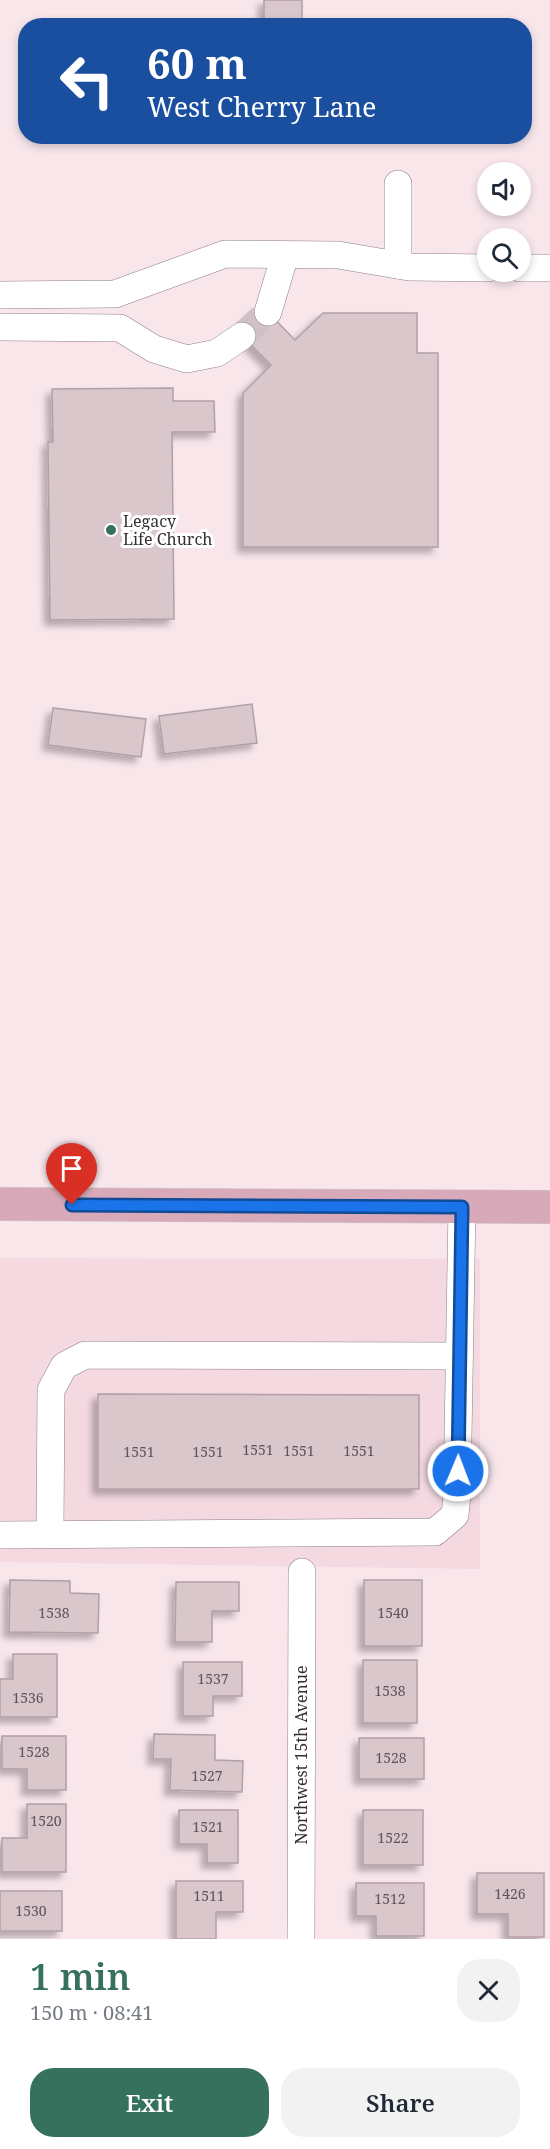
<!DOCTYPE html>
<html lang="en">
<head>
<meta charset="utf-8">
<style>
	body { margin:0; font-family:"Noto Serif",serif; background:#f2f2f3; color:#1f2937; height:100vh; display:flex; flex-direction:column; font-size:22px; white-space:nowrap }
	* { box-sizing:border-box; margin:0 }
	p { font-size:20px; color:#747a83 }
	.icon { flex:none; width:33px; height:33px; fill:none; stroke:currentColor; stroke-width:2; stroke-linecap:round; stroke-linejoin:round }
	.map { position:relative; height:1939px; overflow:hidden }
	.panel { display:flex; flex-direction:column; background:#fff; flex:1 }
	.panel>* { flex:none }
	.guide { position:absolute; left:18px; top:18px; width:514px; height:126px; border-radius:24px; box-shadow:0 3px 9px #0003; background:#1a4fa0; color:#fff; overflow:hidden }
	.tools { position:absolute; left:477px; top:162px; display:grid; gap:12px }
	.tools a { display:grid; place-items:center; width:54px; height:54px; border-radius:50%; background:#fff; box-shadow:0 3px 9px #0003; font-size:30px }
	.pin { position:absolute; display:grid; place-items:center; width:51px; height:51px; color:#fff; margin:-62px -26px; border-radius:50% 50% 50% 0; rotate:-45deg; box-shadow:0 0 6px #0007 }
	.pin .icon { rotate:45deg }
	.me { position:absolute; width:66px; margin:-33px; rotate:1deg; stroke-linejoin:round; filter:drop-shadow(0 0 4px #0008) }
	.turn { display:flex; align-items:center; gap:21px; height:126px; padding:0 30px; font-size:27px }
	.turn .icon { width:78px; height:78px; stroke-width:2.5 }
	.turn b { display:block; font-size:42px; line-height:51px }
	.round { display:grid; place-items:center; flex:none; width:63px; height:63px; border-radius:24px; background:#f2f2f3 }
	.summary { display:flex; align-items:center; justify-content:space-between; height:102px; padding:0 30px }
	h1 { font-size:36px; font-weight:600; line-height:45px; color:#35715c }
	.cta { display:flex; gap:12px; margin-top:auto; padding:12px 30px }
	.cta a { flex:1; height:69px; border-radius:24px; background:#35715c; color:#fff; font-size:24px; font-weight:600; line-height:69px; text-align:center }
	.cta a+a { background:#f2f2f3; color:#1f2937 }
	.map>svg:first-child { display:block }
	.built { fill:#f4d9e1 }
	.building { fill:#d9c7cc; stroke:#b2a0a5; stroke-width:1.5; filter:url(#shadow) }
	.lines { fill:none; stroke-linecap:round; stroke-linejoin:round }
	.minor-tunnel { stroke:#d1c1c6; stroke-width:27; stroke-dasharray:27 14; stroke-linecap:butt }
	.minor-casing { stroke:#8f7f84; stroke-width:28 }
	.major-casing { stroke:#cbc9c9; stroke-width:34 }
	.minor { stroke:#fff; stroke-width:27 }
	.major { stroke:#d8aab9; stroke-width:33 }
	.route-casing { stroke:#114b97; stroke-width:15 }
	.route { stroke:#1a73e8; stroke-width:10 }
	.poi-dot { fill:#35715c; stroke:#fff; stroke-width:2 }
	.labels { text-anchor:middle; stroke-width:6; stroke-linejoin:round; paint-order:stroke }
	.number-label { font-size:14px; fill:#5f5558 }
	.poi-label { font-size:16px; fill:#362f31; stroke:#fff; text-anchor:start }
	.street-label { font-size:16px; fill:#362f31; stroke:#fff }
</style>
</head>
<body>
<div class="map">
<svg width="550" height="1939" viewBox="0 0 550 1939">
	<defs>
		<filter id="shadow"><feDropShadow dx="-5.5" dy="5.5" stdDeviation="3" flood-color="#0004"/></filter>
	</defs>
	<rect width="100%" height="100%" fill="#f8e6eb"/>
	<polygon class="built" points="0,1258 480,1259 480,1569 0,1562"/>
	<g class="building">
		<rect x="264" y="0" width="38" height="26"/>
		<polygon points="259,308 264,308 295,340 323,313 417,313 417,353 438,353 438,547 243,547 243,393 271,365 236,330"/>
		<polygon points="173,388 173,401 214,401 215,432 172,432 174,619 50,620 48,442 53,442 52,389"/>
		<polygon points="252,704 257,743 164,754 159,716"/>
		<polygon points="53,708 146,719 141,757 48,745"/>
		<polygon points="98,1394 419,1395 419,1489 98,1489"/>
		<polygon points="10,1580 70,1581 70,1593 99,1594 98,1633 9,1632"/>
		<rect x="364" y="1580" width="58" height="66"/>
		<polygon points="176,1582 239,1582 239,1611 212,1611 212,1642 175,1642"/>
		<polygon points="13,1654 57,1654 57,1717 0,1717 0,1679 13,1679"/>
		<rect x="363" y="1660" width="54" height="63"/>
		<polygon points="183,1662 242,1662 242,1696 213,1696 213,1716 183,1716"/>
		<polygon points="154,1734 215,1735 215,1760 243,1761 242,1792 170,1790 171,1759 153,1759"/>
		<polygon points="2,1736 66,1736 66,1790 27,1790 27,1769 2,1769"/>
		<rect x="359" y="1738" width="65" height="41"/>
		<polygon points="27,1804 66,1804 66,1872 2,1872 2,1838 27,1838"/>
		<polygon points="179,1810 238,1810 238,1863 207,1863 207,1844 179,1844"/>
		<rect x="363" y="1810" width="60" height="55"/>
		<polygon points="477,1873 544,1873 544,1937 508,1937 508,1914 477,1914"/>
		<polygon points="176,1881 243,1881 243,1912 216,1912 216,1939 176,1939"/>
		<polygon points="356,1883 424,1883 424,1936 376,1936 376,1916 356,1916"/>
		<rect x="0" y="1891" width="62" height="40"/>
	</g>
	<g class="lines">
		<polyline class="minor-tunnel" points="242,336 268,312"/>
		<defs>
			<g id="minor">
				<polyline points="398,184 398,265"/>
				<polyline points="520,268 550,268"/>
				<polyline points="0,295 115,294 225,254 338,255 409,267 488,268"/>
				<polyline points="268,312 285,255"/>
				<polyline points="0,327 120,328 154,349 187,359 217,353 242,336"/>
				<polyline points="50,1534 51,1390 64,1366 85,1355 459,1356"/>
				<polyline points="0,1535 435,1532 455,1515 457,1495 462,1207"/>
				<polyline points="301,1939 302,1572"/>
			</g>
			<polyline id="major" points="0,1204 550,1207"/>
		</defs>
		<use href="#minor" class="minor-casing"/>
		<use href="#major" class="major-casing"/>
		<use href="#minor" class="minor"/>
		<use href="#major" class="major"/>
	</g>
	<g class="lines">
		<defs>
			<polyline id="route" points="72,1205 462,1207 458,1471"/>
		</defs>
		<use href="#route" class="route-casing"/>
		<use href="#route" class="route"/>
	</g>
	<circle class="poi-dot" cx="111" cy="530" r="6"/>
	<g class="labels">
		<g class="number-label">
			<text x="258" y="1455">1551</text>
			<text x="299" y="1456">1551</text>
			<text x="359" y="1456">1551</text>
			<text x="139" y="1457">1551</text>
			<text x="208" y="1457">1551</text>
			<text x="54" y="1618">1538</text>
			<text x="393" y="1618">1540</text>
			<text x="213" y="1684">1537</text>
			<text x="390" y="1696">1538</text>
			<text x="28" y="1703">1536</text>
			<text x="34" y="1757">1528</text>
			<text x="391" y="1763">1528</text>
			<text x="207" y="1781">1527</text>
			<text x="46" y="1826">1520</text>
			<text x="208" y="1832">1521</text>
			<text x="393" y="1843">1522</text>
			<text x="510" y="1899">1426</text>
			<text x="209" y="1901">1511</text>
			<text x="390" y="1904">1512</text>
			<text x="31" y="1916">1530</text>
		</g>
		<g class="poi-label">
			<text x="123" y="527">Legacy<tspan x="123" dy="18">Life Church</tspan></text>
		</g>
		<g class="street-label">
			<text transform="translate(301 1755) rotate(-90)" y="6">Northwest 15th Avenue</text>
		</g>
	</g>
</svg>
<div class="tools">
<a><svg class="icon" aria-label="sound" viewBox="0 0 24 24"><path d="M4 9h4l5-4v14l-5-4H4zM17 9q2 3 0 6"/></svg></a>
<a><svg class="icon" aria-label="search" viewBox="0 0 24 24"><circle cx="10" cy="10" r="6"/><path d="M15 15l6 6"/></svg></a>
</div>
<div class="pin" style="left:72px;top:1205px;background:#d93025"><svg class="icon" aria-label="arrive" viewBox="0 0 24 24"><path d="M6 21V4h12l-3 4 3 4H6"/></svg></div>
<svg class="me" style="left:458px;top:1471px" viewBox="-20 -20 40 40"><circle r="17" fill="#1a73e8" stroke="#fff" stroke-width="3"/><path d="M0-11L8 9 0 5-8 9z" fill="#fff"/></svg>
<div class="guide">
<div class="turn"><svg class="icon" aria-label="left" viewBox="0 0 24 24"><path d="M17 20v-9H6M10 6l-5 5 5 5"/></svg><div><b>60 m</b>West Cherry Lane</div></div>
</div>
</div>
<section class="panel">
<div class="summary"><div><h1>1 min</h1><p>150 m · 08:41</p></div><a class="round"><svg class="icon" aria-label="close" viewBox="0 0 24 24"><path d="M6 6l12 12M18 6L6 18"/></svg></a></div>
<div class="cta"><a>Exit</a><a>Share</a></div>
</section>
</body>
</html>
